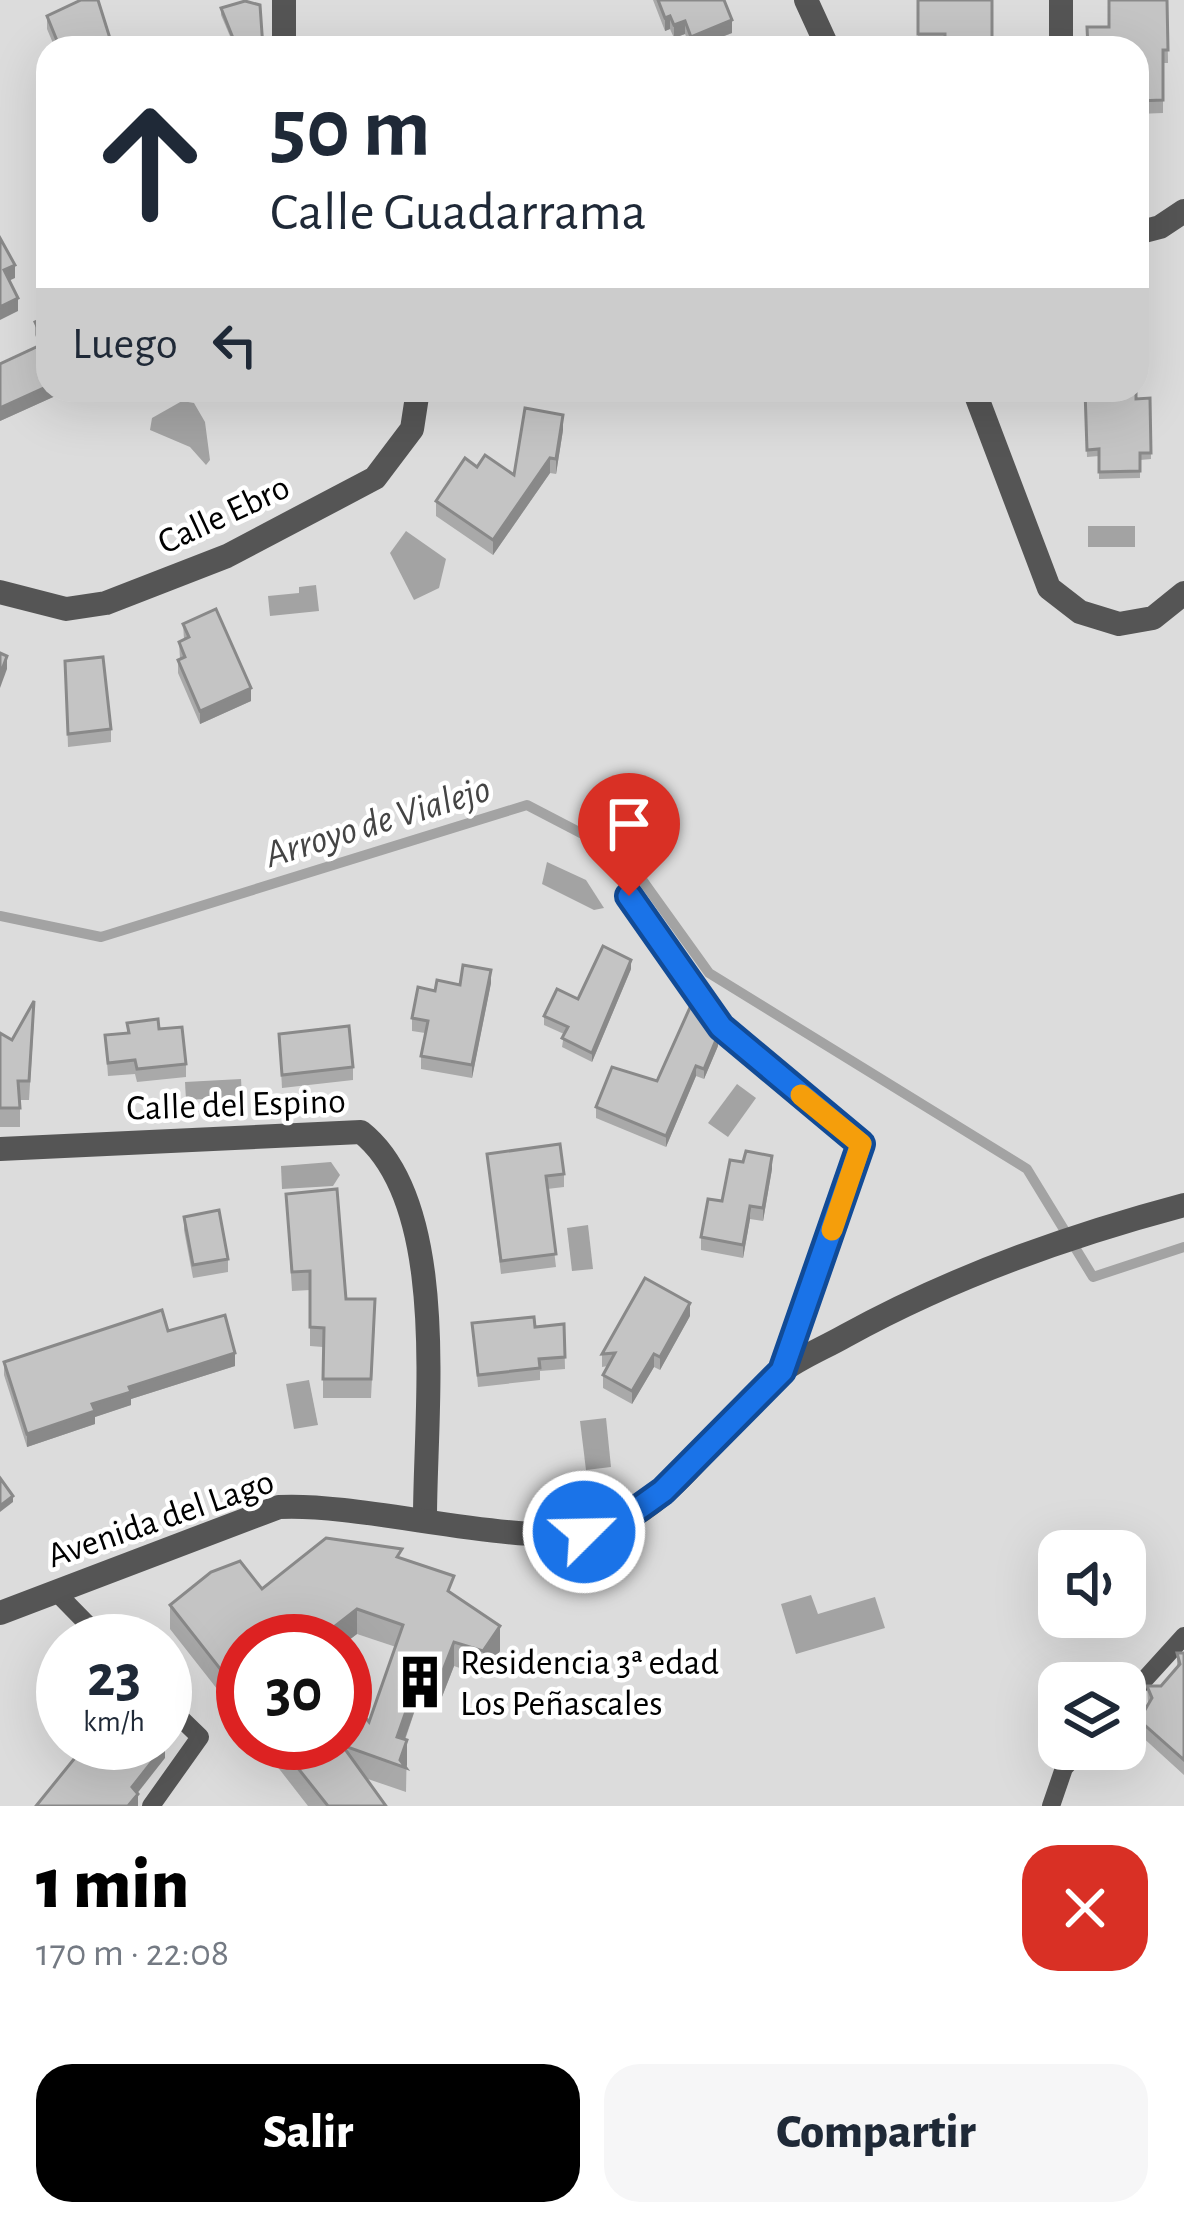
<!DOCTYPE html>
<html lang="es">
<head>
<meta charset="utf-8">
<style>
	body { margin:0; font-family:"Alegreya Sans",sans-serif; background:#f6f6f7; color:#1f2937; height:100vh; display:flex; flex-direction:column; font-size:45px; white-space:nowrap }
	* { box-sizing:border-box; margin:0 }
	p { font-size:39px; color:#747a83 }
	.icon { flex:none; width:66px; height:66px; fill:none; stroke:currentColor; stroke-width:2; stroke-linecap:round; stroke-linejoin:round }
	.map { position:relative; height:1806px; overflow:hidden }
	.panel { display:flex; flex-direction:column; background:#fff; flex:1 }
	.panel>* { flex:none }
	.top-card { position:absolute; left:36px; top:36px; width:1113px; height:366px; border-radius:36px; box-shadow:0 12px 48px #0002; background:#fff; color:#1f2937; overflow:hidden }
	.tools { position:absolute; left:1038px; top:1530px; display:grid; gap:24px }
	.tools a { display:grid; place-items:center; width:108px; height:108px; border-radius:24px; background:#fff; box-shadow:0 12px 48px #0002; font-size:60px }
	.speed { position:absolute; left:36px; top:1614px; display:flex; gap:24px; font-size:60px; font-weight:700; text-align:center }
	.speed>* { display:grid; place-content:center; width:156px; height:156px; border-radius:50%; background:#fff; box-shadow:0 12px 48px #0002; line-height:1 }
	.speed small { font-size:30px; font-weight:400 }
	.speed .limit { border:18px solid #d22; background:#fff; color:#111 }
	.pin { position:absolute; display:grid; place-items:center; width:102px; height:102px; color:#fff; margin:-123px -51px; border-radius:50% 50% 50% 0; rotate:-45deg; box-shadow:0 0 12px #0007 }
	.pin .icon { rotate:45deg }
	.me { position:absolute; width:132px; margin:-66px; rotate:67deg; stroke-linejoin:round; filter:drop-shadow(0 0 9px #0008) }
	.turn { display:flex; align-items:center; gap:42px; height:252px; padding:0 36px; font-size:54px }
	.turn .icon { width:156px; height:156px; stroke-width:2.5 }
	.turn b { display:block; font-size:84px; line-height:102px }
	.then { display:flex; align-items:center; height:114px; padding:0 36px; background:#0003; gap:24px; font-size:45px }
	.round { display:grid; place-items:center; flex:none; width:126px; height:126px; border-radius:36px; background:#f6f6f7 }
	.overview { display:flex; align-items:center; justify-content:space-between; height:204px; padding:0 36px }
	h1 { font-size:72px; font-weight:800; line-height:90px; color:#000 }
	.button { display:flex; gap:24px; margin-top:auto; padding:24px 36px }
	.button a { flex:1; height:138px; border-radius:36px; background:#000; color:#fff; font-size:48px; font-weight:800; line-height:138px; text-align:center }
	.button a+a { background:#f6f6f7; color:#1f2937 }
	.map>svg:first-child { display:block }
	.green { fill:#dcdcdc; fill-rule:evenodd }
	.water { fill:#a3a3a3 }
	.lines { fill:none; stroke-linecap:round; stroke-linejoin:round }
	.stream { stroke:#a3a3a3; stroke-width:10 }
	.lane { stroke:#555; stroke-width:18 }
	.street { stroke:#555; stroke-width:24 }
	.wall { fill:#a9a9a9 }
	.shaded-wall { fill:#898989 }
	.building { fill:#c4c4c4; stroke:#898989; stroke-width:3 }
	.route-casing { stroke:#114b97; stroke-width:30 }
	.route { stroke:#1a73e8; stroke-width:21 }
	.slow { stroke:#f59e0b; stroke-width:21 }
	.labels { text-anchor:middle; stroke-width:9; stroke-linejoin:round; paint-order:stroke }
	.street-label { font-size:36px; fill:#000; stroke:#fff }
	.poi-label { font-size:36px; fill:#000; stroke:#fff; text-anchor:start }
	.water-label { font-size:39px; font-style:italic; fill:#444; stroke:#fff }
</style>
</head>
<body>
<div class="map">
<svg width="1184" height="1806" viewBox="0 0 1184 1806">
	<rect width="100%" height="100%" fill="#fff"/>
	<path class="green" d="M0,0h1184v1806h-1184zM48,48h1089v342h-1089zM1059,1551h66v66h-66zM63,1641h102v102h-102zM243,1641h102v102h-102zM1059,1683h66v66h-66z"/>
	<g class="water">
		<polygon points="182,401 194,403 205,422 210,460 206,465 190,447 150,430 152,418"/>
		<rect x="1088" y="526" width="47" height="21"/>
		<polygon points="406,531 446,559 439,588 414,600 390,553"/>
		<polygon points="316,585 319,611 270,616 268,596 299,593 299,587"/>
		<polygon points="547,862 586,880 604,908 594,910 542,884"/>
		<polygon points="241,1079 242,1097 186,1100 185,1082"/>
		<polygon points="737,1084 756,1098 728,1137 708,1123"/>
		<polygon points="331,1162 340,1175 333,1186 282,1189 281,1166"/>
		<polygon points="588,1225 593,1269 572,1271 567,1228"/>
		<polygon points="309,1380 318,1425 294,1429 286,1384"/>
		<polygon points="606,1418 611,1467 586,1470 580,1421"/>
		<polygon points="811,1595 818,1614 875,1597 885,1628 796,1654 781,1604"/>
	</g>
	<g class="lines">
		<polyline class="stream" points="0,916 101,937 527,805 625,856 709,973 1027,1169 1093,1277 1184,1247"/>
		<g class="lane">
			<polyline points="55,1591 104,1641"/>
			<polyline points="1125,1701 1184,1636"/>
			<polyline points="151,1806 200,1737 165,1703"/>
			<polyline points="1051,1806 1064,1768 1081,1749"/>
		</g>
		<g class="street">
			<polyline points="806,0 828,48"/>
			<polyline points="1061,0 1061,48"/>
			<polyline points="284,48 284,0"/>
			<polyline points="1137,233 1160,227 1184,211"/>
			<polyline points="974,390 1049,588 1080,612 1119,624 1153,618 1184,593"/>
			<polyline points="0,592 66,609 106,603 227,556 375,478 412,429 418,390"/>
			<polyline points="629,896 721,1027 861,1145 782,1371"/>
			<path d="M0,1149l361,-17c90,72 64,279 64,385"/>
			<path d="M0,1613l279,-106c92,-5 262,48 334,19 69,-29 112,-108 168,-154 18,-14 43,-24 64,-36 105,-58 222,-100 339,-131"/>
		</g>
	</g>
	<g class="wall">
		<polygon points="653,0 724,0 732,33 695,48 691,48 685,34 674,38 670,29 665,31"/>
		<polygon points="918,0 992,0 945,47 918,47"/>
		<polygon points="1167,0 1168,63 1163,63 1163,113 1137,114 1137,48 1109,27"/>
		<polygon points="221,8 263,48 235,48 221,15"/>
		<polygon points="47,16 113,48 55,48 47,29"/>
		<polygon points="48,316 48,390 62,390 62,393 0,421 0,364 40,345 35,335 35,322"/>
		<polygon points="1085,390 1136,399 1150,398 1151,459 1140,460 1140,478 1099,479 1099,456 1087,457"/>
		<polygon points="563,430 556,474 550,473 493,555 436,516 436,501 477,467 514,475"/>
		<polygon points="183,624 251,701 200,724 178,673 178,660 180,659 179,642 184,639"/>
		<polygon points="65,661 111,729 111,742 68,747"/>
		<polygon points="631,969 592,1062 562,1047 564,1034 544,1025 544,1016"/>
		<polygon points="491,983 472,1078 421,1069 421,1056 425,1033 412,1031 412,1018 435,991 460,985"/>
		<polygon points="34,1020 29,1100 20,1100 20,1127 0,1127 0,1033 12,1040"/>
		<polygon points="127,1023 159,1029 186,1064 186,1077 137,1082 135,1074 108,1076 105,1035 127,1033"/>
		<polygon points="279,1034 353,1067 353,1080 282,1088"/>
		<polygon points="718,1046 704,1079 696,1076 666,1147 596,1118 596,1107 657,1081"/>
		<polygon points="487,1154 564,1174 564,1187 547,1189 556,1267 501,1274"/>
		<polygon points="772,1169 763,1221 750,1219 743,1258 701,1250 701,1237 722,1201"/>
		<polygon points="286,1194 346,1299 375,1318 371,1398 323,1398 323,1347 310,1346 310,1290 292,1291"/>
		<polygon points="184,1217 228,1259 228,1272 193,1278 184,1230"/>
		<polygon points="690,1316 660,1370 654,1367 632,1404 603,1388 603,1375 608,1366 602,1367 602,1354"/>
		<polygon points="472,1323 535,1327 564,1324 565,1369 540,1371 540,1380 478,1387"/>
		<polygon points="4,1362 235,1366 131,1399 131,1405 95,1417 95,1424 27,1447 4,1375"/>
		<polygon points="402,1559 454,1595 500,1651 483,1676 454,1666 438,1707 418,1701 405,1740 407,1740 406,1792 365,1778 386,1806 308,1806 259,1743 345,1743 369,1722 396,1647 357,1634 345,1643 345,1641 243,1641 243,1722 170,1629 170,1605 262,1589"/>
		<polygon points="1177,1653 1184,1653 1184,1775 1139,1734 1139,1720 1148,1703 1147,1686 1161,1686 1177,1668"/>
	</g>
	<g class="shaded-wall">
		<polygon points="670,16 670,29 665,31 665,18"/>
		<polygon points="732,20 732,33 691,48 691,37"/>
		<polygon points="685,21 685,34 674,38 674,25"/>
		<polygon points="15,265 15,278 4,283 4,270"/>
		<polygon points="18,298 18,311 0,320 0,307"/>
		<polygon points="48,386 48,390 62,390 62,393 0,421 0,408"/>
		<polygon points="563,415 563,430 556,474 556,459"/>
		<polygon points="550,458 550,473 493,555 493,540"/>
		<polygon points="7,656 7,669 0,688 0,675"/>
		<polygon points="251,688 251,701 200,724 200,711"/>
		<polygon points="631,960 631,969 592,1062 592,1053"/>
		<polygon points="491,970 491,983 472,1078 472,1065"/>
		<polygon points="718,1035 718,1046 704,1079 704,1069"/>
		<polygon points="696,1066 696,1076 666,1147 666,1136"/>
		<polygon points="772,1156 772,1169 763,1221 763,1208"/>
		<polygon points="750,1206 750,1219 743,1258 743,1245"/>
		<polygon points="690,1303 690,1316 660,1370 660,1357"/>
		<polygon points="235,1353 235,1366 131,1399 131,1405 95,1417 95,1424 27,1447 27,1434 129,1387"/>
		<polygon points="654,1354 654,1367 632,1404 632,1391"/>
		<polygon points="13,1496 13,1502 0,1512 0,1506"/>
		<polygon points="357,1609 357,1634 345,1643 345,1641 316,1641"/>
		<polygon points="500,1626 500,1651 483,1676 483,1651"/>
		<polygon points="454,1642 454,1666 438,1707 438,1683"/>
		<polygon points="418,1677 418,1701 397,1761 397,1737"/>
		<polygon points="407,1740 407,1765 406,1768 400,1760"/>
		<polygon points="165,1745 165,1758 132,1800 132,1787"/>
		<polygon points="138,1794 138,1806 128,1806"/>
	</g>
	<g class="building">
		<polygon points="81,0 98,0 113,48 60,48 47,16"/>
		<polygon points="658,0 724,0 732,20 691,37 685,21 674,25 670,16 665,18"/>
		<polygon points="918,0 992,0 992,48 945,48 945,34 918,34"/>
		<polygon points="1109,0 1167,0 1168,50 1163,50 1163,100 1137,101 1137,48 1088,48 1087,27 1109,27"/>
		<polygon points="245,1 260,5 263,48 237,48 221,8"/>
		<polygon points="0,238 15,265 4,270 18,298 0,307"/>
		<polygon points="48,316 48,350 35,322"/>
		<polygon points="45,343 48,350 48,386 0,408 0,364"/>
		<polygon points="1085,390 1136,390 1136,399 1150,398 1151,453 1140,453 1140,471 1099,472 1099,449 1087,450"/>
		<polygon points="525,408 563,415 556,459 550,458 493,540 436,501 465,458 477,467 485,455 514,475"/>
		<polygon points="216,609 251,688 200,711 178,660 185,657 179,642 189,637 183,624"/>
		<polygon points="0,653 7,656 0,675"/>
		<polygon points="103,657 111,729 68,734 65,661"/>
		<polygon points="603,946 631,960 592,1053 562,1038 568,1027 544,1016 557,989 578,999"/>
		<polygon points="463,965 491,970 472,1065 421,1056 428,1021 412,1018 418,987 435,991 437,980 460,985"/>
		<polygon points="34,1001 29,1081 18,1081 20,1108 0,1108 0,1033 12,1040"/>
		<polygon points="692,1003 718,1035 704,1069 696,1066 666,1136 596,1107 612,1067 657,1081"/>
		<polygon points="158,1019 159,1029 182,1027 186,1064 137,1069 135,1060 108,1063 105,1035 129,1033 127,1023"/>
		<polygon points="349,1026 353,1067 282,1075 279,1034"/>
		<polygon points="560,1144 564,1174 546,1176 556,1254 501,1261 487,1154"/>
		<polygon points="746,1151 772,1156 763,1208 750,1206 743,1245 701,1237 708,1199 722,1201 730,1160 743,1162"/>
		<polygon points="337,1189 346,1299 375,1299 371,1379 323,1379 324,1328 310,1327 310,1271 292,1272 286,1194"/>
		<polygon points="219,1210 228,1259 193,1265 184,1217"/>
		<polygon points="645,1278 690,1303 660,1357 654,1354 632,1391 603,1375 615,1353 602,1354"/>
		<polygon points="162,1310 168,1331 225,1315 235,1353 129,1387 131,1392 92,1404 95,1411 27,1434 4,1362"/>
		<polygon points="534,1317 535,1327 564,1324 565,1357 539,1359 540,1368 478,1375 472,1323"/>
		<polygon points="0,1478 13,1496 0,1506"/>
		<polygon points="326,1538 402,1549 397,1557 454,1576 448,1591 500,1626 483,1651 454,1642 438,1683 418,1677 397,1737 407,1740 400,1760 406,1768 342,1745 386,1806 328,1806 278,1743 345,1743 345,1692 369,1722 403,1625 357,1609 316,1641 243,1641 243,1698 170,1605 211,1572 240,1561 262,1589"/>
		<polygon points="1177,1653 1184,1653 1184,1760 1139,1720 1152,1698 1147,1686 1161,1686 1180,1664"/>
		<polygon points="87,1743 163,1743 165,1745 132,1787 138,1794 128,1806 36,1806"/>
	</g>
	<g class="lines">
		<defs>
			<polyline id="route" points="584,1532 614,1526 663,1491 782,1371 861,1144 721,1027 629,896"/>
		</defs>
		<use href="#route" class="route-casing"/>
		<use href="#route" class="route"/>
		<polyline class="slow" points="801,1095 861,1144 832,1230"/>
	</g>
	<defs>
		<symbol id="building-bare" viewBox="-9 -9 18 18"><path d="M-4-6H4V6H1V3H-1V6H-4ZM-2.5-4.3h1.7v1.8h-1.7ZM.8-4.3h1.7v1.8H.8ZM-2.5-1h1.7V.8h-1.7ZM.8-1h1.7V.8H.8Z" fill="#000" stroke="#fff" stroke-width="2.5" paint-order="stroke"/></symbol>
	</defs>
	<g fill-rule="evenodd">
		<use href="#building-bare" x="382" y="1644" width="76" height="76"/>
	</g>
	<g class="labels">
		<g class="street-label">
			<text transform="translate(223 513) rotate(-25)" y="13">Calle Ebro</text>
			<text transform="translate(236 1103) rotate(-2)" y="13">Calle del Espino</text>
			<text transform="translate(160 1517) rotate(-19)" y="13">Avenida del Lago</text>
		</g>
		<g class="poi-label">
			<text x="460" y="1674">Residencia 3ª edad<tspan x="460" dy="41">Los Peñascales</tspan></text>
		</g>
		<g class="water-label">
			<text transform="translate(377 820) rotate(-17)" y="14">Arroyo de Vialejo</text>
		</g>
	</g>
</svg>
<div class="tools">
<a><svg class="icon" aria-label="sound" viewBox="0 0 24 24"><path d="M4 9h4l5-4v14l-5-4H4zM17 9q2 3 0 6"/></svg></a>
<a><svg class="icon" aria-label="layers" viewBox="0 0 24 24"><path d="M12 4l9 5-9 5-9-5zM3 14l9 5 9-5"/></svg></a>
</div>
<div class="speed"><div>23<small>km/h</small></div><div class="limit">30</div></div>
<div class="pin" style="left:629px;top:896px;background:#d93025"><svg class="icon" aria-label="arrive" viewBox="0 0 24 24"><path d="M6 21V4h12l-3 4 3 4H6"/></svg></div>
<svg class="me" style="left:584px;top:1532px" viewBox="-20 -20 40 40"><circle r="17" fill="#1a73e8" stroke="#fff" stroke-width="3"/><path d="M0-11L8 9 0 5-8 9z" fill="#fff"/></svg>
<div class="top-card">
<div class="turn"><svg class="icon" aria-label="ahead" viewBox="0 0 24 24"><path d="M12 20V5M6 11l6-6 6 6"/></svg><div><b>50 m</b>Calle Guadarrama</div></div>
<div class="then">Luego<svg class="icon" aria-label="left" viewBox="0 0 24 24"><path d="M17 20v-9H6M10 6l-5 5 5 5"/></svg></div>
</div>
</div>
<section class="panel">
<div class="overview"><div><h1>1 min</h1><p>170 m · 22:08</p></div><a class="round" style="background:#d93025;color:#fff"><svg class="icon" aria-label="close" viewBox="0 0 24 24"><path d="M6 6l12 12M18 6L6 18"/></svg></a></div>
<div class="button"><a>Salir</a><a>Compartir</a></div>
</section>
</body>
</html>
